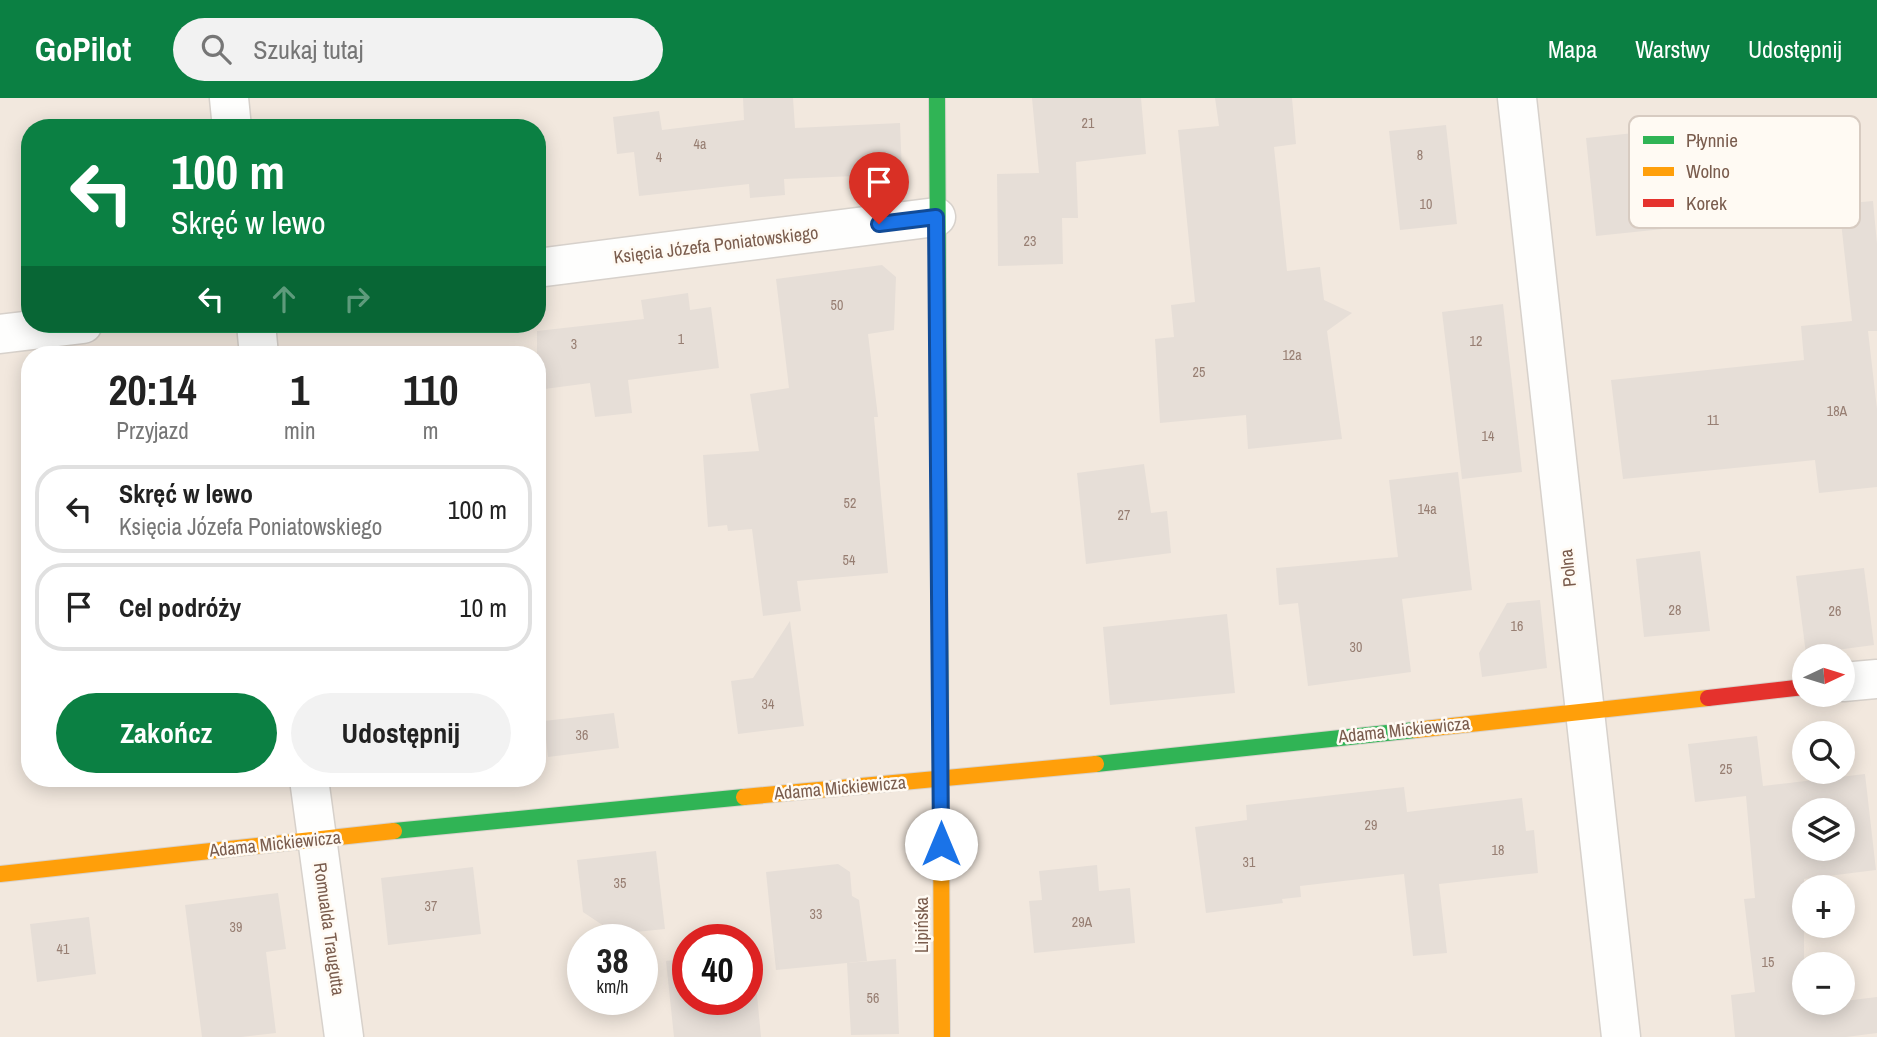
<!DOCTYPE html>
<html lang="pl">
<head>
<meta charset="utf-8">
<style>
	body { margin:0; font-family:"Archivo Narrow",sans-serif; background:#f2f2f2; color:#222; height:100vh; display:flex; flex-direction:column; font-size:26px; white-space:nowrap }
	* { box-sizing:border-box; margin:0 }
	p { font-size:23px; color:#767676 }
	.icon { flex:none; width:38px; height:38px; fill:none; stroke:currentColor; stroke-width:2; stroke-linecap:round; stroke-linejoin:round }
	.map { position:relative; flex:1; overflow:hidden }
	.panel { position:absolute; left:21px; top:248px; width:525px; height:441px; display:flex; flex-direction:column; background:#fff; border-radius:28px; box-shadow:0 4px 18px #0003 }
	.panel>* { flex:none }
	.top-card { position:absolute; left:21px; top:21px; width:525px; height:214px; border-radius:28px; box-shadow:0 4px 18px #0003; background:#0b8043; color:#fff; overflow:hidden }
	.needle { width:46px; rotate:86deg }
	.tools { position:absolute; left:1792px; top:546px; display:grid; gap:14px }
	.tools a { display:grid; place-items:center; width:63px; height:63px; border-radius:50%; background:#fff; box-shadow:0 4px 18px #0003; font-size:35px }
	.speed { position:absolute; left:567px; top:826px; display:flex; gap:14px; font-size:35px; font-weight:700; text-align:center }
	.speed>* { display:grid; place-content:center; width:91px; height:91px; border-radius:50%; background:#fff; box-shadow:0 4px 18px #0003; line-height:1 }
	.speed small { font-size:18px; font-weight:400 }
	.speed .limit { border:10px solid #d22; background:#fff; color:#111 }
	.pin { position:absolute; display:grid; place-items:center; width:60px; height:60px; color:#fff; margin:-72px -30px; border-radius:50% 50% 50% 0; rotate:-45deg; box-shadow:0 0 7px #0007 }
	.pin .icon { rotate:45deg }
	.me { position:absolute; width:77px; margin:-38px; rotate:0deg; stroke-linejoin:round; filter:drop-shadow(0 0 5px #0008) }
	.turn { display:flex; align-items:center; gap:24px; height:147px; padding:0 35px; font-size:32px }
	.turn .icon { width:91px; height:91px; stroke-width:2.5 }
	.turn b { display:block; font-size:49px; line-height:60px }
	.lanes { display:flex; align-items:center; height:66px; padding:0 35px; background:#0003; justify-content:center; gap:35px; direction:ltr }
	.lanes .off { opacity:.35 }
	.eta { display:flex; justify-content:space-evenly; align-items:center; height:119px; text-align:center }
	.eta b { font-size:42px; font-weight:800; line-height:49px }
	.primary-button { display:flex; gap:14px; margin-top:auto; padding:14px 35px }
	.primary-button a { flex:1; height:80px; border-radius:42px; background:#0b8043; color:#fff; font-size:28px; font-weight:800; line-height:80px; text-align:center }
	.primary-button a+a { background:#f2f2f2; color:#222 }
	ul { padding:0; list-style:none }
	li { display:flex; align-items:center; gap:21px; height:88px; margin:0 14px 10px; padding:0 21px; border:4px solid #e0e0e0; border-radius:28px }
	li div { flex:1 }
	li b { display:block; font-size:26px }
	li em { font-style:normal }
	header { display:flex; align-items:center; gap:42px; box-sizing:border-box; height:98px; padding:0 35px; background:#0b8043; color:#fff }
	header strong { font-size:33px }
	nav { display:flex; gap:38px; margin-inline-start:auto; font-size:24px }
	.search { width:490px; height:63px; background:#f2f2f2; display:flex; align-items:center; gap:18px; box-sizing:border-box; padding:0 24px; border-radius:38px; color:#767676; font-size:26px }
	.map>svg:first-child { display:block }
	.residential { fill:#f2e8de; fill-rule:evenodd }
	.building { fill:#e6ded7; fill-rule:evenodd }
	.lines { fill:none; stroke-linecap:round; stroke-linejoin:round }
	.street-casing { stroke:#d7d1cb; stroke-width:41 }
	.fast-casing { stroke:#d9d2cb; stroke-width:18 }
	.slow-casing { stroke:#d9d2cb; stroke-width:18 }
	.jam-casing { stroke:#d9d2cb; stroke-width:18 }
	.street { stroke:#fefefd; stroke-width:38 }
	.fast { stroke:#30b455; stroke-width:16 }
	.slow { stroke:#ff9f0a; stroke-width:16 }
	.jam { stroke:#e5322d; stroke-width:16 }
	.route-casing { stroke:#114b97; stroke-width:18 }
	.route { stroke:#1a73e8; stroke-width:12 }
	.labels { text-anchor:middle; stroke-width:5; stroke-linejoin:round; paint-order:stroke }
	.number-label { font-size:14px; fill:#977e72 }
	.street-label { font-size:18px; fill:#7a5c4d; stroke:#fffaf3 }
	.key { fill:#fffaf3; stroke:#d7cbc1; stroke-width:2 }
	.key-label { font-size:19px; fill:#7a5c4d }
</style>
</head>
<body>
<header>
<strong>GoPilot</strong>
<div class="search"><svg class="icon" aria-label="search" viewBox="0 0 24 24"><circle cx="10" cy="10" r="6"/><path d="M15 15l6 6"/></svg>Szukaj tutaj</div>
<nav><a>Mapa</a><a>Warstwy</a><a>Udostępnij</a></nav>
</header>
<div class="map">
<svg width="1877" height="939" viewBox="0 0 1877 939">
	<rect width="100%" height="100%" fill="#f9f5f0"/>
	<path class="residential" d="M0,0h1877v939h-1877zM30,30h507v196h-507zM30,257h507v424h-507zM1804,558h39v39h-39zM1804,635h39v39h-39zM1804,712h39v39h-39zM1804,789h39v39h-39zM583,842h59v59h-59zM688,842h59v59h-59zM1804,866h39v39h-39z"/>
	<g class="building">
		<polygon points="743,0 793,0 795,30 900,25 902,76 784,81 785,97 750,100 749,86 639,98 634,54 617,56 613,19 659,13 662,32 744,22"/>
		<polygon points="1032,0 1141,0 1146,56 1076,64 1078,120 1062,120 1063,166 998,168 997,76 1039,75"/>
		<polygon points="1215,0 1292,0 1296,46 1274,49 1287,173 1320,169 1324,202 1352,215 1327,233 1342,341 1248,351 1246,317 1160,325 1155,241 1174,239 1171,207 1195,204 1178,32 1219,28"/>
		<polygon points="1779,20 1788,118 1596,138 1586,40"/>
		<polygon points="1446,27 1457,126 1400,132 1389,33"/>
		<polygon points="1873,103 1877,146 1877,233 1868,233 1877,311 1877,389 1819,395 1815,362 1623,381 1611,282 1804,262 1801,228 1852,223 1839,106"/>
		<polygon points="882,167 896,179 894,232 868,236 878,319 874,319 888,475 797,483 801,513 763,518 752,431 728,433 727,427 708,429 703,357 759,353 750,296 789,290 776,181"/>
		<polygon points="688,195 690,212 711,209 719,270 628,282 632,315 595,319 590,285 537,292 537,233 644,221 641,202"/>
		<polygon points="1503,206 1522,374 1462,381 1442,214"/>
		<polygon points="1144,366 1151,415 1167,413 1171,455 1086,466 1077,375"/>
		<polygon points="1458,374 1472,492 1402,501 1411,574 1308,588 1298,505 1279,507 1276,470 1398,459 1389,382"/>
		<polygon points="1700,453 1710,533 1644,539 1636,461"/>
		<polygon points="1864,470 1874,547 1806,556 1796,478"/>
		<polygon points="1540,502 1547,570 1482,579 1479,555 1507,505"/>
		<polygon points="1227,516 1235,595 1110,607 1103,529"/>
		<polygon points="790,523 804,628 738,636 731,583 753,580"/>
		<polygon points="614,615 619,650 548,659 544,623"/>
		<path d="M1757,638l6,50 102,-12 11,96 -72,9v127l73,-9v36l-31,4h-111l-4,-42 24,-3 -11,-93 11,-1 -9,-102 -51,6 -7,-58zM1804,712h39v39h-39z"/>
		<polygon points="1404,689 1407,714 1522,700 1526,733 1534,732 1538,775 1439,786 1447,855 1413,858 1404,776 1300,788 1301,799 1282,801 1283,805 1206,815 1195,729 1247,722 1246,707"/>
		<polygon points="656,753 665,831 616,836 583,814 577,762"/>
		<polygon points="838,766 850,774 852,798 859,802 867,863 776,872 766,774"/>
		<polygon points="1097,767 1099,793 1130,790 1135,845 1034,855 1029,803 1042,802 1039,773"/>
		<polygon points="473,769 481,836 388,847 381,780"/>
		<polygon points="278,795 286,851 266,854 276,935 241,939 202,939 185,807"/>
		<polygon points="89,819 96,876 37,884 30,826"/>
		<polygon points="753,854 761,939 674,939 666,863 688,860 688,901 747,901 747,855"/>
		<polygon points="896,861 899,936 851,937 847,865"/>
	</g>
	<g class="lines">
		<defs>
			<g id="street">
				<polyline points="229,0 232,30"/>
				<polyline points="1517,0 1621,939"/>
				<polyline points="537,170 936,119"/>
				<polyline points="256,226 259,257"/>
				<polyline points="0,236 83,226"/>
				<polyline points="1843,584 1877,581"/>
				<polyline points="309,681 344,939"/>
			</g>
			<g id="fast">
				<polyline points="937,0 941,709"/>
				<polyline points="1096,666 1415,632"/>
				<polyline points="394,733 744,699"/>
			</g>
			<g id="slow">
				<polyline points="1415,632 1708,600"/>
				<polyline points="744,699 1096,666"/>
				<polyline points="941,709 942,939"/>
				<polyline points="0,776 394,733"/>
			</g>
			<polyline id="jam" points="1708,600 1804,589"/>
		</defs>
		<use href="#street" class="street-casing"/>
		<use href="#fast" class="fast-casing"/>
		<use href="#slow" class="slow-casing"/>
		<use href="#jam" class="jam-casing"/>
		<use href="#street" class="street"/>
		<use href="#fast" class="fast"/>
		<use href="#slow" class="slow"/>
		<use href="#jam" class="jam"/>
	</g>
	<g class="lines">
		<defs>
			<polyline id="route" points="879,126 936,119 941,746"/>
		</defs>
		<use href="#route" class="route-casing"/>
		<use href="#route" class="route"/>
	</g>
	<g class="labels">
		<g class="number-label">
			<text x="1088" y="30">21</text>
			<text x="700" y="51">4a</text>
			<text x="1420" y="62">8</text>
			<text x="659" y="64">4</text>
			<text x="1426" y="111">10</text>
			<text x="1030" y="148">23</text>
			<text x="837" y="212">50</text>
			<text x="681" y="246">1</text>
			<text x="1476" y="248">12</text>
			<text x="574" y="251">3</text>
			<text x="1292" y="262">12a</text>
			<text x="1199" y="279">25</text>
			<text x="1837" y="318">18A</text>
			<text x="1713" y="327">11</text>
			<text x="1488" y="343">14</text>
			<text x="850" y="410">52</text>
			<text x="1427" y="416">14a</text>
			<text x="1124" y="422">27</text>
			<text x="849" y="467">54</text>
			<text x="1675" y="517">28</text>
			<text x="1835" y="518">26</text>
			<text x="1517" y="533">16</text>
			<text x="1356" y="554">30</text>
			<text x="768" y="611">34</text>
			<text x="582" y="642">36</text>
			<text x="1726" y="676">25</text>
			<text x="1371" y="732">29</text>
			<text x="1498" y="757">18</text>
			<text x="1249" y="769">31</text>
			<text x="620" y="790">35</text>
			<text x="431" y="813">37</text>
			<text x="816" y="821">33</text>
			<text x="1082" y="829">29A</text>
			<text x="236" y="834">39</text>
			<text x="63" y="856">41</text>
			<text x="1768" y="869">15</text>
			<text x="873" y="905">56</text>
		</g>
		<g class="street-label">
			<text transform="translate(716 147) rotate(-7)" y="6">Księcia Józefa Poniatowskiego</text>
			<text transform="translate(1568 470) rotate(-96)" y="6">Polna</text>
			<text transform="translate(1404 632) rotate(-6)" y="6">Adama Mickiewicza</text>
			<text transform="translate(840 690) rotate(-5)" y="6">Adama Mickiewicza</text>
			<text transform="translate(275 746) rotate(-6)" y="6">Adama Mickiewicza</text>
			<text transform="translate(922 827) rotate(-90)" y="6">Lipińska</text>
			<text transform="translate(329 831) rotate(82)" y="6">Romualda Traugutta</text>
		</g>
	</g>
	<rect x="1629" y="18" width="231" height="112" rx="10" class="key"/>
	<rect x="1643" y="38" width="31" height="8" fill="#30b455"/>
	<rect x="1643" y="69" width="31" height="9" fill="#ff9f0a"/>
	<rect x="1643" y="101" width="31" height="8" fill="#e5322d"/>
	<g class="key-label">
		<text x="1686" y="49">Płynnie</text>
		<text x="1686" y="80">Wolno</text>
		<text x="1686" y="112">Korek</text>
	</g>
</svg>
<div class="tools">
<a><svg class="needle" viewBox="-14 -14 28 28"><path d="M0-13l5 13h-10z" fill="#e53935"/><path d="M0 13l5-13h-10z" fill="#767676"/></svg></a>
<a><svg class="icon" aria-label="search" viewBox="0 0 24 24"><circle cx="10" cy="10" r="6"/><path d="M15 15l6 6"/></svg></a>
<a><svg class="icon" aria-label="layers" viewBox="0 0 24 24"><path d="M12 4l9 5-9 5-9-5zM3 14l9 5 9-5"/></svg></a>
<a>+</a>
<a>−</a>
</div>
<div class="speed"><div>38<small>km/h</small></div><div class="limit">40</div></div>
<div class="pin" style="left:879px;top:126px;background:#d93025"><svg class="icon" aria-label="arrive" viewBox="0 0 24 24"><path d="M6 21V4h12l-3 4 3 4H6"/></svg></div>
<svg class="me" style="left:941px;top:746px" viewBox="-20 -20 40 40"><circle r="19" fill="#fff"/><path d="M0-13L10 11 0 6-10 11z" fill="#1a73e8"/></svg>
<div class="top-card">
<div class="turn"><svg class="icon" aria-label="left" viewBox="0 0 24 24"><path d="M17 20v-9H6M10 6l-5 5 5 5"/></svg><div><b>100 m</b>Skręć w lewo</div></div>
<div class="lanes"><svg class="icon" aria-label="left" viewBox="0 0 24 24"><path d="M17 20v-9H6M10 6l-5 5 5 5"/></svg><svg class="icon off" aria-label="ahead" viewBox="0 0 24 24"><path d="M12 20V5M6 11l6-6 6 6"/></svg><svg class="icon off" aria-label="right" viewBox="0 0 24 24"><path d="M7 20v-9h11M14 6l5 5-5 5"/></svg></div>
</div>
<section class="panel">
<div class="eta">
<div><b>20:14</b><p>Przyjazd</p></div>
<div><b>1</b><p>min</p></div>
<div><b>110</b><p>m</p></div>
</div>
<ul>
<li><svg class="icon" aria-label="left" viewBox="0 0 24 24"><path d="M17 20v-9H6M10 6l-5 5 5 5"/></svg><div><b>Skręć w lewo</b><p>Księcia Józefa Poniatowskiego</p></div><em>100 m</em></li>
<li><svg class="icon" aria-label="arrive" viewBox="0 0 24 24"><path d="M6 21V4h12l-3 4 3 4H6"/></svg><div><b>Cel podróży</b></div><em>10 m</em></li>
</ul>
<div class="primary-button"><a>Zakończ</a><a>Udostępnij</a></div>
</section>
</div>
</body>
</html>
